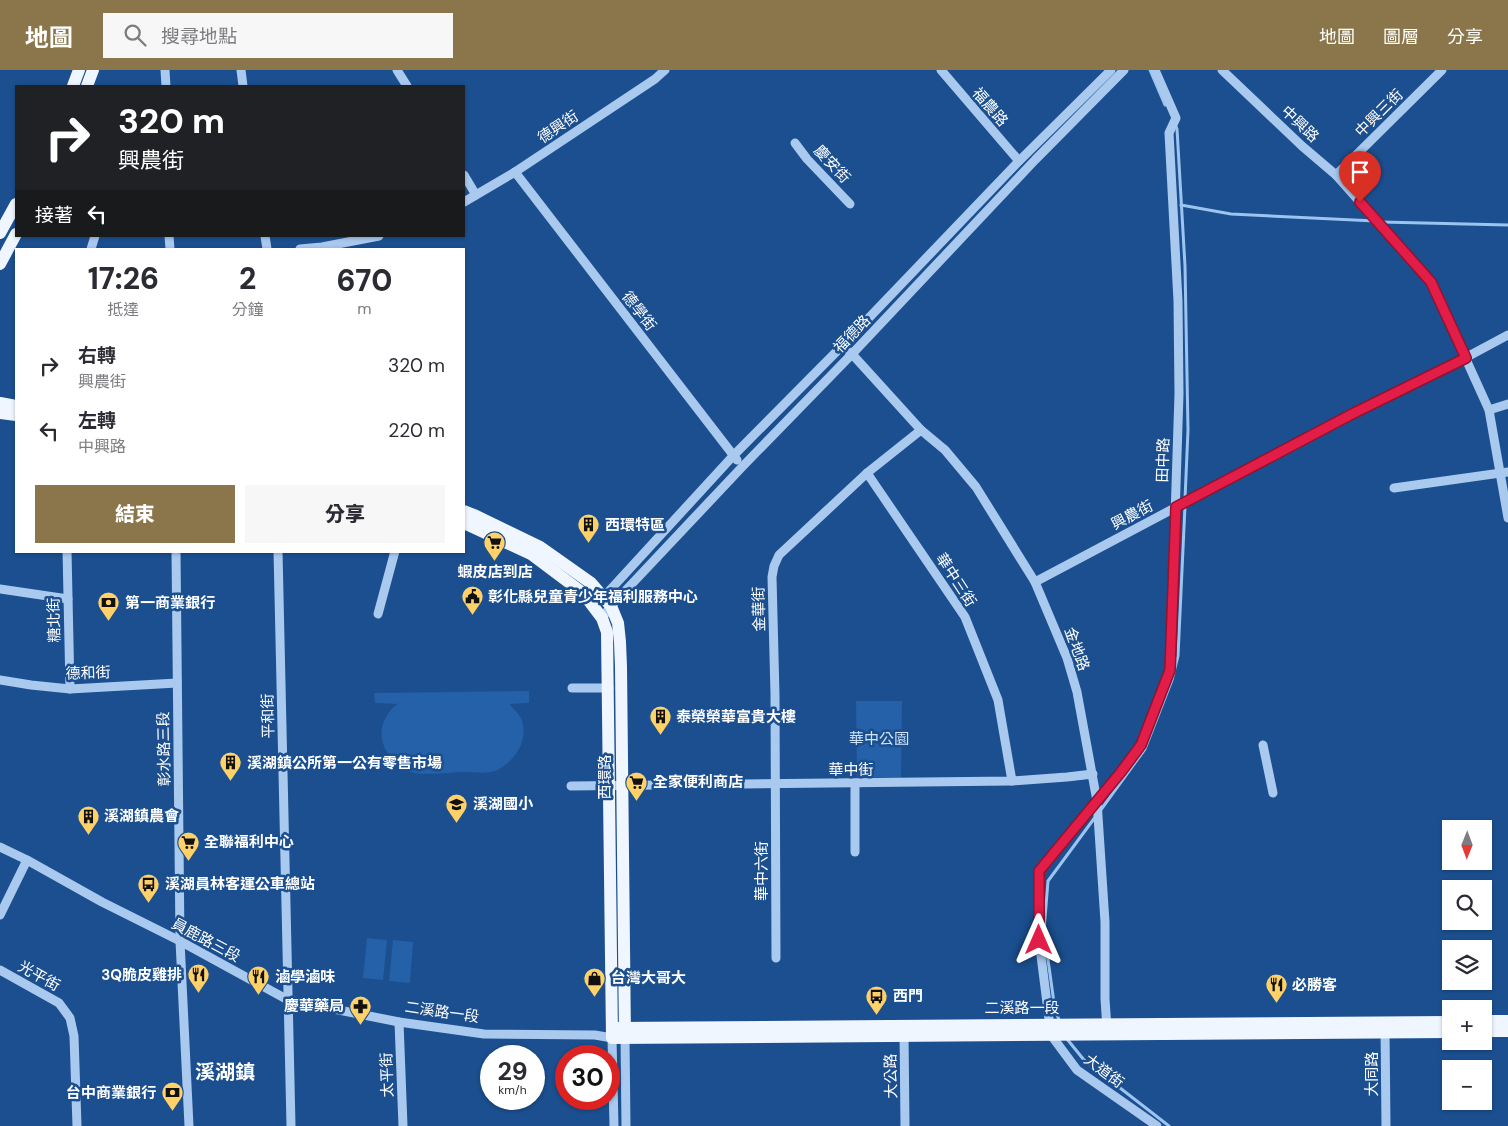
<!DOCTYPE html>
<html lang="zh-TW">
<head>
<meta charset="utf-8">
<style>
	body { margin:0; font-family:"DM Sans","Noto Sans TC",sans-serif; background:#f7f7f7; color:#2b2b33; height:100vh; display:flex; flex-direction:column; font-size:19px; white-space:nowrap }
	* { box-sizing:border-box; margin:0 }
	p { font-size:16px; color:#7c7c81 }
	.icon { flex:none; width:28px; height:28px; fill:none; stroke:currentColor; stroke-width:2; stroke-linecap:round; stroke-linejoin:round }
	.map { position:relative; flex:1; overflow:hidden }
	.drawer { position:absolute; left:15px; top:178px; width:450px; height:305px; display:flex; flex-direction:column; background:#fff; border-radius:0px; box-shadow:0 1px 4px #0004 }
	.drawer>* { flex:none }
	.hud { position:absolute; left:15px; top:15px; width:450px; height:152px; border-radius:0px; box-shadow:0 1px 4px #0004; background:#202124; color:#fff; overflow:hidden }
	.needle { width:32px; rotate:181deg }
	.buttons { position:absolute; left:1442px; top:750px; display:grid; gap:10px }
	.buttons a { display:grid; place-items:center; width:50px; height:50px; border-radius:0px; background:#fff; box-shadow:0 1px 4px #0004; font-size:25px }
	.speed { position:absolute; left:480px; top:975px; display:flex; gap:10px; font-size:25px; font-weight:700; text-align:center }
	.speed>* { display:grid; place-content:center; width:65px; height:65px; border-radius:50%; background:#fff; box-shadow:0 1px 4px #0004; line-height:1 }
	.speed small { font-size:12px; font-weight:400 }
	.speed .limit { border:8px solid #d22; background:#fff; color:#111 }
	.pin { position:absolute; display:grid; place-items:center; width:42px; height:42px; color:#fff; margin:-51px -21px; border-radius:50% 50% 50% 0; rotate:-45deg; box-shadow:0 0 5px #0007 }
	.pin .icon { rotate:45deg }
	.me { position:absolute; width:55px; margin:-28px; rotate:0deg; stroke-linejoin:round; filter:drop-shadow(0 0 4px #0008) }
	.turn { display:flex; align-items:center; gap:18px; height:105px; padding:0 20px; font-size:22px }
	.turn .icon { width:65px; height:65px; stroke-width:2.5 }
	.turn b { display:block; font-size:35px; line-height:42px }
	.then { display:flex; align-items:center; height:48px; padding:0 20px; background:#0003; gap:10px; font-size:19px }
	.eta { display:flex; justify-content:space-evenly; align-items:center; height:85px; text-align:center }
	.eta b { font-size:30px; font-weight:800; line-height:35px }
	.cta { display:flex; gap:10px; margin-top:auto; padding:10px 20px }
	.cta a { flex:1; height:58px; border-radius:0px; background:#8a764a; color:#fff; font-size:20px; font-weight:800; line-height:58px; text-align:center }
	.cta a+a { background:#f7f7f7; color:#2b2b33 }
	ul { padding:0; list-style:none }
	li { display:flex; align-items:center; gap:15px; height:65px; padding:0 20px }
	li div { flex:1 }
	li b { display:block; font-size:19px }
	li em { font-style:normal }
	header { display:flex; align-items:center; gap:30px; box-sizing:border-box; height:70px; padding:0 25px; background:#8a764a; color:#fff }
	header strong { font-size:24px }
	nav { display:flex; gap:28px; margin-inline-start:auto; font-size:18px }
	.search { width:350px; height:45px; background:#f7f7f7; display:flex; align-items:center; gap:12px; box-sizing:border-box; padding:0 18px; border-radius:0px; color:#7c7c81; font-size:19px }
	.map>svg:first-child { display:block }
	.green { fill:#2461a8 }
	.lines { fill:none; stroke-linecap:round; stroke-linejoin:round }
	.stream { stroke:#9cc4f0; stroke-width:3 }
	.minor { stroke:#a9c9ee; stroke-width:9 }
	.major { stroke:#f0f6ff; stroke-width:12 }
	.route-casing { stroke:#92132f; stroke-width:12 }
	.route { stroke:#e11d48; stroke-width:9 }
	.labels { text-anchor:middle; stroke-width:5; stroke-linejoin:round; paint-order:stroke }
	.street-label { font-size:15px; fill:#fff; stroke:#1b4f8f }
	.poi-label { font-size:15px; font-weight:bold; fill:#fff; stroke:#1b4f8f; text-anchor:start }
	.park-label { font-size:15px; fill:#cfe3fa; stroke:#1b4f8f }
	.district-label { font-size:20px; font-weight:bold; fill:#fff; stroke:#1b4f8f }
</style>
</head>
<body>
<header>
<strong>地圖</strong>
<div class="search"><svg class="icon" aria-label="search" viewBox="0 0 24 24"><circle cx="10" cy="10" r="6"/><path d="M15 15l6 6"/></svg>搜尋地點</div>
<nav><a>地圖</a><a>圖層</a><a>分享</a></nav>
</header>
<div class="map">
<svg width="1508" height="1056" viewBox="0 0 1508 1056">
	<rect width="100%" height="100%" fill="#1b4f8f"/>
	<g class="green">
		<path d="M529,621v12l-20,1c4,4 9,9 12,14 9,22 -6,44 -26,53 -7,3 -26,1 -34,1 -12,1 -35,3 -46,1 -19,-4 -37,-25 -33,-45 2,-9 8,-20 16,-24l-23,-1 -1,-10z"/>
		<polygon points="856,631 902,631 901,708 857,707"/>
		<polygon points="367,868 387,870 383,910 363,908"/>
		<polygon points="393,870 413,872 410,913 389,911"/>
	</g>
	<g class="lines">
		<g class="stream">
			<polyline points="1150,0 1165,35"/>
			<polyline points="1175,54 1177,59 1185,196 1188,360 1185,429"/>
			<polyline points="1181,135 1231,144 1375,151"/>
			<polyline points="1381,152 1508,155"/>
			<polyline points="1100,741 1145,679 1172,610 1178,586 1185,436"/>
			<polyline points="1060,952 1055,940 1044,861 1048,811 1096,746"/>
			<polyline points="1067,969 1084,990 1169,1056"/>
		</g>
		<g class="minor">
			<polyline points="165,0 166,16"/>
			<polyline points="241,0 243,16"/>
			<polyline points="397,0 407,16"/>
			<polyline points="941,0 1019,91"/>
			<polyline points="1155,0 1176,48 1169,63 1178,231 1179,324 1170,600 1141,675 1121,702 1039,801 1039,870 1051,965 1077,1000 1157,1056"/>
			<polyline points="1222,0 1302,76 1336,105 1431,212 1489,340 1508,448"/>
			<polyline points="795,73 807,89 850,134"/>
			<polyline points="515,102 737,390"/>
			<polyline points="464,105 476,125"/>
			<polyline points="1336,105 1442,0"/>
			<polyline points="464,132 515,102 655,9 665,0"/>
			<polyline points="169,166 170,179"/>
			<polyline points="265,166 267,179"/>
			<polyline points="91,179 95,166"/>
			<polyline points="300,179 322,177 379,166"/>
			<polyline points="842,276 852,284 921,360 945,380 976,417 1035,512 1067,588 1077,622 1097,731 1105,852 1105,929 1107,959"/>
			<polyline points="1489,340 1508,334"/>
			<polyline points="921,360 867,403 965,547 998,630 1012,711"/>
			<polyline points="1394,418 1508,402"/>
			<polyline points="67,481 70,619"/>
			<polyline points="176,481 180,871 189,1056"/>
			<polyline points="278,481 291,1056"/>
			<polyline points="1035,512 1352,344 1465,288 1508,265"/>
			<polyline points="0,519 68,529"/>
			<polyline points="600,531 733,386 842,276 1019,91 1111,0"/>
			<polyline points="378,544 395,481"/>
			<polyline points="602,548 611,536 743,396 852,284 1035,90 1124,0"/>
			<polyline points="0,610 31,615 70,619 177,613"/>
			<polyline points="572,618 609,618"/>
			<polyline points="1263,675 1273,723"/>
			<polyline points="571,716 1012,711 1067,707 1093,704"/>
			<polyline points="0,777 27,790 102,832 180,871 288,930 399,952 484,964 595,965 612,968 614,1056"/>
			<polyline points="855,782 855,714"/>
			<polyline points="0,845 27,790"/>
			<polyline points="776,888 775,625 772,507 774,496 779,485 867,403"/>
			<polyline points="0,900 59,933 70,948 74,966 77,1056"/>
			<polyline points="399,952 403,1056"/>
			<polyline points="1385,958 1386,1056"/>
			<polyline points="904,961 905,1056"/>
			<polyline points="625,968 626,1056"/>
		</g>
		<g class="major">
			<polyline points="73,16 79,0"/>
			<polyline points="87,16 93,0"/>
			<polyline points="0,163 16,134"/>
			<polyline points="0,194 16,164"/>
			<polyline points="0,333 16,336"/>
			<polyline points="0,343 16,345"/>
			<polyline points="464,441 474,445 540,477 591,513 611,536 618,553 620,572 621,597 625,968"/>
			<polyline points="464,453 531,484 583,523 602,548 607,562 612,968 1451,962"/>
			<polyline points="1484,951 1508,951"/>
			<polyline points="612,958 1451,952"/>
			<polyline points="1484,961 1508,961"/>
		</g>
	</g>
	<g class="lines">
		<defs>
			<polyline id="route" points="1039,870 1039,801 1121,702 1141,675 1170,600 1176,437 1352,344 1466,288 1431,212 1360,132"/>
		</defs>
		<use href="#route" class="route-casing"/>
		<use href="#route" class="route"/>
	</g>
	<defs>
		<symbol id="building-pin" viewBox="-11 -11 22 30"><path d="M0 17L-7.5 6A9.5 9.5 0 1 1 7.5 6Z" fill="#ffd166" stroke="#1b4f8f"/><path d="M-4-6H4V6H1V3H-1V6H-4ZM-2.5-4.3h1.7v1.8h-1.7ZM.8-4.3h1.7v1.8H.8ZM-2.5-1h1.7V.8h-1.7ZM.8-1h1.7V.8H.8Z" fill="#111"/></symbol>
		<symbol id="supermarket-pin" viewBox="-11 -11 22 30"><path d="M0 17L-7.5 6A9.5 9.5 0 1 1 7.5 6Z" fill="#ffd166" stroke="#1b4f8f"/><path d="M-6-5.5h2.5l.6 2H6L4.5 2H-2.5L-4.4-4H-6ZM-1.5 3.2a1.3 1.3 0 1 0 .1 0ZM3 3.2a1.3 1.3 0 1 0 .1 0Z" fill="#111"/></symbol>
		<symbol id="civic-pin" viewBox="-11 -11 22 30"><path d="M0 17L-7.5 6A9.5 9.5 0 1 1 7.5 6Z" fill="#ffd166" stroke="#1b4f8f"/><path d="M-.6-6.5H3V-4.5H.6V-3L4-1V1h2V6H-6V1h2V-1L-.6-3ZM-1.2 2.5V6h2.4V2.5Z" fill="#111"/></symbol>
		<symbol id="bank-pin" viewBox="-11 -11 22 30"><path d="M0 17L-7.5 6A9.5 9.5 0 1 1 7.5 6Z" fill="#ffd166" stroke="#1b4f8f"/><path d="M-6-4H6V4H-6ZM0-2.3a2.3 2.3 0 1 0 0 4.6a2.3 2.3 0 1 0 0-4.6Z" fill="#111"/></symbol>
		<symbol id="school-pin" viewBox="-11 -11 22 30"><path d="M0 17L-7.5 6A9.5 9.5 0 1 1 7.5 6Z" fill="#ffd166" stroke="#1b4f8f"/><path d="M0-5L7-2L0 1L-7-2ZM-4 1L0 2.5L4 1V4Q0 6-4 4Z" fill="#111"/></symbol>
		<symbol id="bus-pin" viewBox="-11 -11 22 30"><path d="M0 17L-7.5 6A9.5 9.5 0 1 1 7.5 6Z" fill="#ffd166" stroke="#1b4f8f"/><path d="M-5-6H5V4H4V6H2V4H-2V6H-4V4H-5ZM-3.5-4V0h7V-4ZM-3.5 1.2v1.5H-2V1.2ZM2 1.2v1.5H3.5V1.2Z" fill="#111"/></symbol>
		<symbol id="restaurant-pin" viewBox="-11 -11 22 30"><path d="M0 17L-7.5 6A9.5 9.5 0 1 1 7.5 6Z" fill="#ffd166" stroke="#1b4f8f"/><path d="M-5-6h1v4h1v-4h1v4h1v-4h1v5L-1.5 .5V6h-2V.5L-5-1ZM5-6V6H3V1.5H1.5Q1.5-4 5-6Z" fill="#111"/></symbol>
		<symbol id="shop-pin" viewBox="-11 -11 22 30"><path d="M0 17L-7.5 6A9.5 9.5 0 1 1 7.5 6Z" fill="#ffd166" stroke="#1b4f8f"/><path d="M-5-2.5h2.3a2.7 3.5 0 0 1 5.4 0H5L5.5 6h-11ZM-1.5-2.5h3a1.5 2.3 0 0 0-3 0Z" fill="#111"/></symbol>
		<symbol id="pharmacy-pin" viewBox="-11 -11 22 30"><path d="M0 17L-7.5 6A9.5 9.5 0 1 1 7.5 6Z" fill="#ffd166" stroke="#1b4f8f"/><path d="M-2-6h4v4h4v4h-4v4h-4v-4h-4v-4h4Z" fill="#111"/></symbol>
	</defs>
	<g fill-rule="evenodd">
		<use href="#building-pin" x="576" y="442" width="25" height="34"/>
		<use href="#supermarket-pin" x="482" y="460" width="25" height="34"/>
		<use href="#civic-pin" x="460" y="514" width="25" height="34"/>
		<use href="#bank-pin" x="96" y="520" width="25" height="34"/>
		<use href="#building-pin" x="648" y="634" width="25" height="34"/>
		<use href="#building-pin" x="218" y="680" width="25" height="34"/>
		<use href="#supermarket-pin" x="624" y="700" width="25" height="34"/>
		<use href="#school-pin" x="444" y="722" width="25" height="34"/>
		<use href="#building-pin" x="76" y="734" width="25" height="34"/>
		<use href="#supermarket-pin" x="176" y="760" width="25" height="34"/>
		<use href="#bus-pin" x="136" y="802" width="25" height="34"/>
		<use href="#restaurant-pin" x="186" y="892" width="25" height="34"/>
		<use href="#restaurant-pin" x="246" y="894" width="25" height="34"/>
		<use href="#shop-pin" x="582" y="896" width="25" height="34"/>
		<use href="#restaurant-pin" x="1264" y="902" width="25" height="34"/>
		<use href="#bus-pin" x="864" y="914" width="25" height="34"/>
		<use href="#pharmacy-pin" x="348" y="924" width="25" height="34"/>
		<use href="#bank-pin" x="160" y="1010" width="25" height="34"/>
	</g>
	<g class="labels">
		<g class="street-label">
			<text transform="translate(990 37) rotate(49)" y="5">福農路</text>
			<text transform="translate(1379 43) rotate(-45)" y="5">中興三街</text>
			<text transform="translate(1300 54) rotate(43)" y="5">中興路</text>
			<text transform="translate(558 57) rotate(-34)" y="5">德興街</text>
			<text transform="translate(832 94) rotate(47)" y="5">慶安街</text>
			<text transform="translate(639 241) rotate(52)" y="5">德學街</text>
			<text transform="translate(852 264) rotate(-46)" y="5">福德路</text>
			<text transform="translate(1163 390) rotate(-88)" y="5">田中路</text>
			<text transform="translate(1132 445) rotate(-28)" y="5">興農街</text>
			<text transform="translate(956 510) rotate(57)" y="5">華中三街</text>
			<text transform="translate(759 539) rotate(-91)" y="5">金華街</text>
			<text transform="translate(54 550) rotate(-91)" y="5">糖北街</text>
			<text transform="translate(1077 579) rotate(70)" y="5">金地路</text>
			<text transform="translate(88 603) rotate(-2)" y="5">德和街</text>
			<text transform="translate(268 646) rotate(-91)" y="5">平和街</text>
			<text transform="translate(164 679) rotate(-91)" y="5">彰水路三段</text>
			<text x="851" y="705">華中街</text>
			<text transform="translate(605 707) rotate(-90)" y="5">西環路</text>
			<text transform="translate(762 801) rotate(-90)" y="5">華中六街</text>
			<text transform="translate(206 870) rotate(28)" y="5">員鹿路三段</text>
			<text transform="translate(39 906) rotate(29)" y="5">光平街</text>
			<text x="1022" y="943">二溪路一段</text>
			<text transform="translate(442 942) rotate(8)" y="5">二溪路一段</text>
			<text transform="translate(1104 1001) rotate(37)" y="5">大道街</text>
			<text transform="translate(1372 1004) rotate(-90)" y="5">大同路</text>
			<text transform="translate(387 1005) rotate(-92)" y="5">太平街</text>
			<text transform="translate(891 1006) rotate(-91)" y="5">大公路</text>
		</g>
		<g class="poi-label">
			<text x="605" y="460">西環特區</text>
			<text x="495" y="507" text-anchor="middle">蝦皮店到店</text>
			<text x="488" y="532">彰化縣兒童青少年福利服務中心</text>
			<text x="125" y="538">第一商業銀行</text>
			<text x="676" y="652">泰榮榮華富貴大樓</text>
			<text x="247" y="698">溪湖鎮公所第一公有零售市場</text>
			<text x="653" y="717">全家便利商店</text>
			<text x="473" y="739">溪湖國小</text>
			<text x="104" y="751">溪湖鎮農會</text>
			<text x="204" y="777">全聯福利中心</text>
			<text x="165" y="819">溪湖員林客運公車總站</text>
			<text x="182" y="910" text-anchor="end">3Q脆皮雞排</text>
			<text x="275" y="912">滷學滷味</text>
			<text x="611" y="913">台灣大哥大</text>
			<text x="1292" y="920">必勝客</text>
			<text x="893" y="931">西門</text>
			<text x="344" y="941" text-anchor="end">慶華藥局</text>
			<text x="156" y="1028" text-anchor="end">台中商業銀行</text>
		</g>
		<g class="park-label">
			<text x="879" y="674">華中公園</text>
		</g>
		<g class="district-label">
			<text x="225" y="1009">溪湖鎮</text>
		</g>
	</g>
</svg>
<div class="buttons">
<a><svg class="needle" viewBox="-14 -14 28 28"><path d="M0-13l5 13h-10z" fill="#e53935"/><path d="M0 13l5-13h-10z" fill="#7c7c81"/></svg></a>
<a><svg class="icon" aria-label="search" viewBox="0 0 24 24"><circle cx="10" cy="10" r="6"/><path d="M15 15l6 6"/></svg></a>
<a><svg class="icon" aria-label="layers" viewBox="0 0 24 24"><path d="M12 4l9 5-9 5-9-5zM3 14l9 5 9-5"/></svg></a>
<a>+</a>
<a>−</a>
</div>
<div class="speed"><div>29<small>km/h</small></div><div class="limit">30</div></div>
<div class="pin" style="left:1360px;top:132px;background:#d93025"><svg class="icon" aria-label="arrive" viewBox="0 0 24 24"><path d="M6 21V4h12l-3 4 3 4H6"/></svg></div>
<svg class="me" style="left:1039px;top:870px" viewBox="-20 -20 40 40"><path d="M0-17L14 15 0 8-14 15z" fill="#e11d48" stroke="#fff" stroke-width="4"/></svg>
<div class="hud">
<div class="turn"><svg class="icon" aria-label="right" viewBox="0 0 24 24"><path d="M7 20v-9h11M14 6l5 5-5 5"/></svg><div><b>320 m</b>興農街</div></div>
<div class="then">接著<svg class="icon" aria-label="left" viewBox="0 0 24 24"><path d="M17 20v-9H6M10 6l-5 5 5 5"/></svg></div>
</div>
<section class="drawer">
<div class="eta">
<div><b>17:26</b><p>抵達</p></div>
<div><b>2</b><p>分鐘</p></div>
<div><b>670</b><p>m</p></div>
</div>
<ul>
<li><svg class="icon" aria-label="right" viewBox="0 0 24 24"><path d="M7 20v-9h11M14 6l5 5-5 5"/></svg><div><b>右轉</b><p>興農街</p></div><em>320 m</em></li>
<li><svg class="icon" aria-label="left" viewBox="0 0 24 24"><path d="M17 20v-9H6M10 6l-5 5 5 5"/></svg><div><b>左轉</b><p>中興路</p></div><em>220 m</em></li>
</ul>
<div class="cta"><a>結束</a><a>分享</a></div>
</section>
</div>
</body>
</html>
